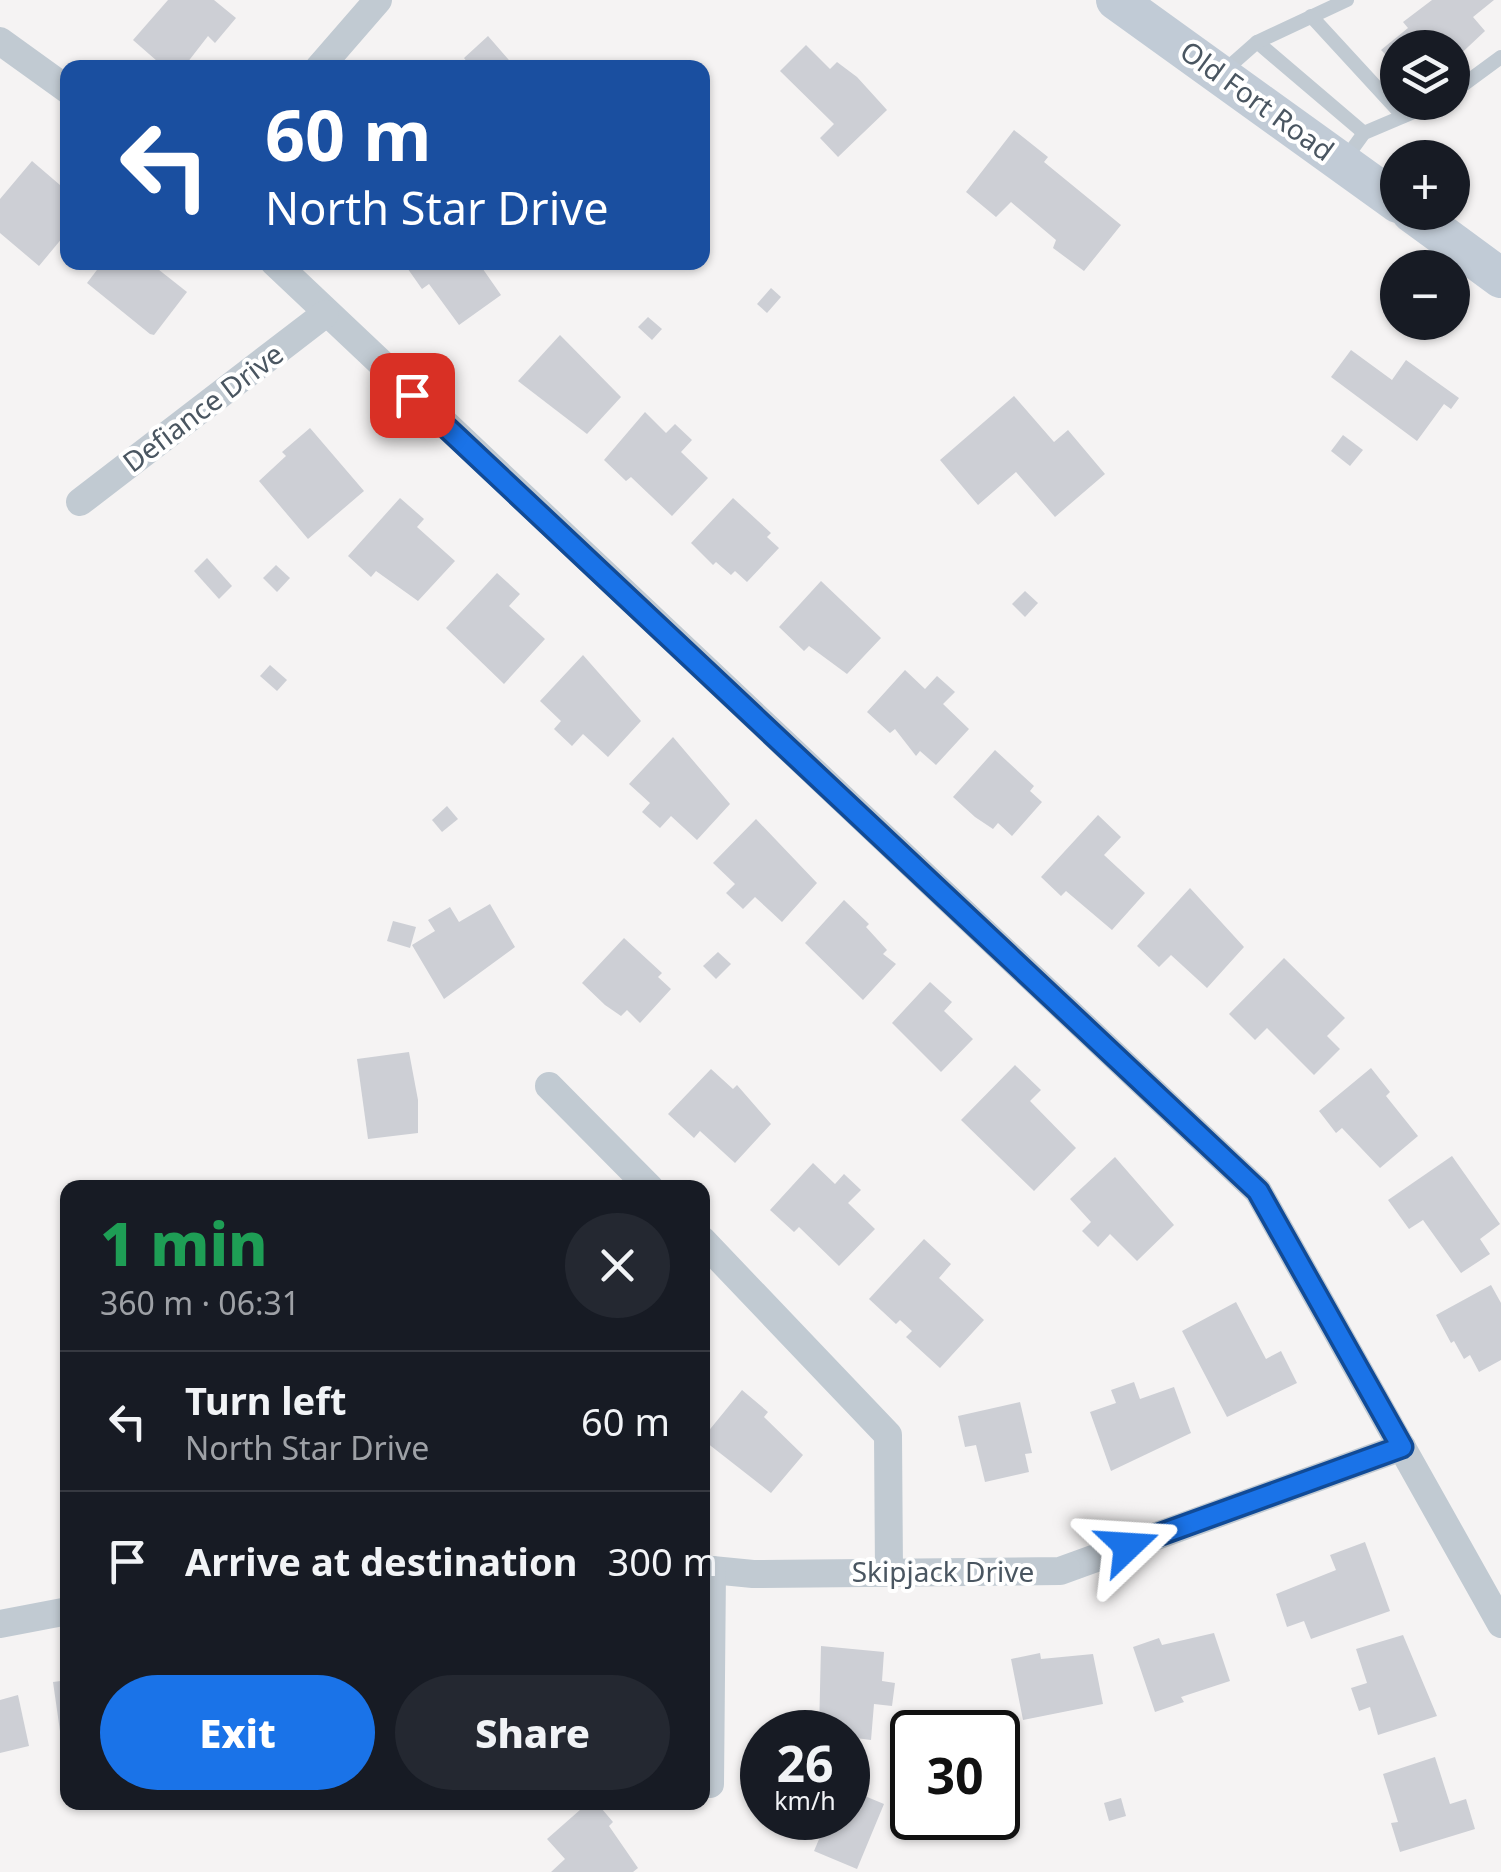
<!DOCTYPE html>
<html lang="en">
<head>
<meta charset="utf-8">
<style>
	body { margin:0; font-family:"Noto Sans",sans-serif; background:#242831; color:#f1f3f6; height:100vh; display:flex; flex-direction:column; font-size:38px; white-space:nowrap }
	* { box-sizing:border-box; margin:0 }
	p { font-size:32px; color:#9ea1a6 }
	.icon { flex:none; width:55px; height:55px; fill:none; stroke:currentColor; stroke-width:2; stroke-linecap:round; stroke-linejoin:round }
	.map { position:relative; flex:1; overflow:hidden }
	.details { position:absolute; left:60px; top:1180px; width:650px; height:630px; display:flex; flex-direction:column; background:#171b24; border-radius:20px; box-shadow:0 2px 8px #0004 }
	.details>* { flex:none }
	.guide { position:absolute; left:60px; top:60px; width:650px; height:210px; border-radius:20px; box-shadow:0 2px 8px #0004; background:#1a4fa0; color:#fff; overflow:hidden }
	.fabs { position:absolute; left:1380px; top:30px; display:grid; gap:20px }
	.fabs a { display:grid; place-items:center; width:90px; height:90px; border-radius:50%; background:#171b24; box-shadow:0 2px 8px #0004; font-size:50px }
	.speed { position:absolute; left:740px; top:1710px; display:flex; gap:20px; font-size:50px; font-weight:700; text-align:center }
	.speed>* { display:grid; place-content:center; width:130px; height:130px; border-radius:50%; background:#171b24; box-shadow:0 2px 8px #0004; line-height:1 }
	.speed small { font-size:25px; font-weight:400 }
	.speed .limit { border:5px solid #111; border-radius:15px; background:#fff; color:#111 }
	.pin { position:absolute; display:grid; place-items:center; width:85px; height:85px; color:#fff; margin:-42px; border-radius:20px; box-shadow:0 5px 15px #0006 }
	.me { position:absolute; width:110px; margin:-55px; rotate:70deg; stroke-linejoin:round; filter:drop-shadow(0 0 8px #0008) }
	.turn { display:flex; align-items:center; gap:35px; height:210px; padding:0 40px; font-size:45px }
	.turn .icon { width:130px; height:130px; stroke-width:2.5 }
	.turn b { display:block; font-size:70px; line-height:85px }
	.round { display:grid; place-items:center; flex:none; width:105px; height:105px; border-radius:52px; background:#242831 }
	.headline { display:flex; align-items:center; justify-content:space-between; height:170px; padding:0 40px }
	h1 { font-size:60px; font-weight:800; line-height:75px; color:#1e9e55 }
	.action { display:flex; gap:20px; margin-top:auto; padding:20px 40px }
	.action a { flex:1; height:115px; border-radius:60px; background:#1a73e8; color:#fff; font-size:40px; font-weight:800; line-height:115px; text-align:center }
	.action a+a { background:#242831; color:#f1f3f6 }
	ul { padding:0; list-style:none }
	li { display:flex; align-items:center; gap:30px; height:140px; padding:0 40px; border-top:2px solid #363941 }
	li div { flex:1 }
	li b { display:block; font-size:38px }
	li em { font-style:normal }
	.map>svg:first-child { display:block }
	.building { fill:#cdcfd5 }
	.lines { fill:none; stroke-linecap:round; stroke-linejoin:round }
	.service { stroke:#c1cad2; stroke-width:14 }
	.minor { stroke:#c1cad2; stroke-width:28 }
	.secondary { stroke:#c1cbd6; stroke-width:40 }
	.route-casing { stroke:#114b97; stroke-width:25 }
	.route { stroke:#1a73e8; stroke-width:18 }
	.labels { text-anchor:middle; stroke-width:8; stroke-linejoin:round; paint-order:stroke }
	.street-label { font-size:28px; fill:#4a5661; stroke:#fff }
</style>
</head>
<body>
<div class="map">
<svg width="1501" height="1872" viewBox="0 0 1501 1872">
	<rect width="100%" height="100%" fill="#f5f3f3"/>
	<g class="building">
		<polygon points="168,0 214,0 236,18 215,43 208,36 187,63 165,68 133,40"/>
		<polygon points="1432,0 1494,0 1473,17 1485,31 1452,62 1452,48 1398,48 1398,67 1381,50 1408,28 1403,22"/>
		<polygon points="488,36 516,68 461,68 467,62 464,58"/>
		<polygon points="806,45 830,69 837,62 857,77 887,110 838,157 820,138 834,124 780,71"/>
		<polygon points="1014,130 1048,157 1044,162 1121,225 1084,271 1053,248 1056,240 1011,202 996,217 966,192"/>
		<polygon points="32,161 60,185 64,180 68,183 68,231 39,266 0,233 0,199"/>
		<polygon points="103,262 149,262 187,292 154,335 150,334 87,283"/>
		<polygon points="403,262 478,262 501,295 459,325 429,284 422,289"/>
		<polygon points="771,288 781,297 767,313 757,304"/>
		<polygon points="648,317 662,329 652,340 638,327"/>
		<polygon points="560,335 621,397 587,434 518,381"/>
		<polygon points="1351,350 1392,380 1406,360 1459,398 1451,409 1444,404 1417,441 1331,377"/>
		<polygon points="1014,396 1054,442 1068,430 1105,474 1055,517 1016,472 978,505 940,460"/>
		<polygon points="645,412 666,433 675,424 692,440 681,452 708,478 672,516 631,477 626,481 604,460"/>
		<polygon points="310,428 364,491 308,539 259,481 286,456 282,452"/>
		<polygon points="1343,435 1363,450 1350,466 1331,451"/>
		<polygon points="400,498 424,519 417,527 455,561 418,601 376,571 371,577 348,556"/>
		<polygon points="733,498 771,533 767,537 779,548 747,582 735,571 731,575 716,562 713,565 691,543"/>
		<polygon points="207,558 232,586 219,599 194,571"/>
		<polygon points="276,565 290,578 277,592 263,578"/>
		<polygon points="497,573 520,594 509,606 545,639 504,684 446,628"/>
		<polygon points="821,581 881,638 847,674 809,646 804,651 779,627"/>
		<polygon points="1025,591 1038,603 1025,617 1012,604"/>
		<polygon points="583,655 641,721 608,757 583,734 572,746 554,729 561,721 540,701"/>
		<polygon points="270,665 287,680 277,691 260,676"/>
		<polygon points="905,670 925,689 937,676 955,692 943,704 969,729 936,765 920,751 916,756 895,729 890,733 867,712"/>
		<polygon points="673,737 730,804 697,840 671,816 660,828 642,812 650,803 629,784"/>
		<polygon points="995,750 1034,786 1030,791 1042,802 1012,836 998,823 993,829 975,817 953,797"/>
		<polygon points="447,806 458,819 442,832 432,820"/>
		<polygon points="1098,815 1121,837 1104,855 1145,893 1112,930 1066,891 1061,896 1041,877"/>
		<polygon points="756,819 817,883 782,922 755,897 743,909 726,893 735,884 713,863"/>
		<polygon points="1190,888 1244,947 1207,988 1171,955 1159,967 1137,946"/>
		<polygon points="844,900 869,924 866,927 887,950 883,954 896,964 863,1000 805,943"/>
		<polygon points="490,904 515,947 444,999 412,945 435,931 428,920 450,907 459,922"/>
		<polygon points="393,921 416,927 410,948 387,941"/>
		<polygon points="624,938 662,973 658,977 671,989 640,1023 627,1010 621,1016 605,1005 582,983"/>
		<polygon points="718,952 731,964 716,979 703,966"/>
		<polygon points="1284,958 1345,1018 1327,1036 1340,1049 1314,1075 1267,1028 1255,1040 1229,1014"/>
		<polygon points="930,982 952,1002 944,1011 973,1039 941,1072 892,1023"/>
		<polygon points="409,1052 418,1100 418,1133 368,1139 357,1059"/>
		<polygon points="1015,1065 1041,1090 1030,1101 1076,1148 1034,1191 961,1120"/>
		<polygon points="1371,1068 1390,1092 1386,1096 1418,1136 1380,1168 1342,1128 1336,1133 1319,1111"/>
		<polygon points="711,1069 733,1089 737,1085 771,1124 735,1163 700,1131 694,1138 668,1114"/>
		<polygon points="1452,1156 1500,1224 1480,1239 1490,1254 1461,1273 1423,1220 1409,1229 1388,1200"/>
		<polygon points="1115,1157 1174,1225 1137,1261 1110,1234 1098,1247 1082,1231 1091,1222 1070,1199"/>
		<polygon points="813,1163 835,1184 844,1174 861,1190 848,1203 875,1229 839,1266 799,1227 794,1232 770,1210"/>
		<polygon points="924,1239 951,1264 939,1278 984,1320 940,1368 906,1337 912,1331 900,1320 896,1324 869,1299"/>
		<polygon points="1491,1285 1501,1303 1501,1360 1479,1372 1470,1355 1464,1359 1454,1341 1451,1343 1436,1315"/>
		<polygon points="1236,1302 1266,1359 1281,1351 1297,1383 1227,1417 1182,1331"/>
		<polygon points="1134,1382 1140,1399 1174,1387 1191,1433 1111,1471 1090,1412 1116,1403 1111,1390"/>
		<polygon points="742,1390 768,1412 764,1417 803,1455 771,1493 702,1439"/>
		<polygon points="1020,1402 1032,1453 1025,1454 1029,1472 985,1482 976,1445 965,1447 958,1416"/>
		<polygon points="1365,1542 1390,1611 1311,1639 1304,1621 1287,1627 1276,1594 1336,1570 1330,1555"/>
		<polygon points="1214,1633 1230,1681 1181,1697 1184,1702 1155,1712 1133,1647 1159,1638 1162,1645"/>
		<polygon points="1403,1635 1437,1716 1378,1735 1370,1707 1359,1711 1351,1688 1367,1683 1356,1649"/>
		<polygon points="821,1646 884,1652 882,1681 895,1683 892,1706 874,1704 871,1740 848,1737 848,1732 819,1732"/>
		<polygon points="1040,1653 1041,1659 1093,1654 1103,1704 1023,1720 1011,1659"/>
		<polygon points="68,1680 68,1744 62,1745 53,1682"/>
		<polygon points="18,1695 29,1746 0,1753 0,1700"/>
		<polygon points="1435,1757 1450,1804 1466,1799 1475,1829 1400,1852 1391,1823 1398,1822 1383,1774"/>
		<polygon points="848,1789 884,1804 857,1869 814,1851 828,1818 848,1818"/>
		<polygon points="1121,1798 1126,1816 1109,1821 1104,1803"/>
		<polygon points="589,1802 596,1802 613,1822 609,1826 638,1868 633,1872 551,1872 565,1859 547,1839"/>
	</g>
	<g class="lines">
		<g class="service">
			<polyline points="1311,16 1403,116"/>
			<polyline points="1257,42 1364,133"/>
			<polyline points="1223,72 1257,42 1347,0"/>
			<polyline points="1452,93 1501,57"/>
			<polyline points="1343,162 1364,133 1437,102"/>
		</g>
		<g class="minor">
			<polyline points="0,41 68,90"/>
			<polyline points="319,68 378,0"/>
			<polyline points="274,262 1258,1191 1501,1624"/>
			<polyline points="80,502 325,314"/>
			<polyline points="549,1086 650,1188"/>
			<polyline points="702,1240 888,1435 889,1572"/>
			<polyline points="702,1569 753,1574 1060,1571 1402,1447"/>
			<polyline points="0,1624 68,1611"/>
			<polyline points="710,1784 712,1570"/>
		</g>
		<g class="secondary">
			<polyline points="1116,0 1398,203"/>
			<polyline points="1411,212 1501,278"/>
		</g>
	</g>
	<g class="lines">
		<defs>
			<polyline id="route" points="412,395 1258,1191 1402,1447 1128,1546"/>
		</defs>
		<use href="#route" class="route-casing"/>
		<use href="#route" class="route"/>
	</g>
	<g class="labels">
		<g class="street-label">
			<text transform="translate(1257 101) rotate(36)" y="10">Old Fort Road</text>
			<text transform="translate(203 408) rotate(-37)" y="10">Defiance Drive</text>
			<text x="943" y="1582">Skipjack Drive</text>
		</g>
	</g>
</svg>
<div class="fabs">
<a><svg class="icon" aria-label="layers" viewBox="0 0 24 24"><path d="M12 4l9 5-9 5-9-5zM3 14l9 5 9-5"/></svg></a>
<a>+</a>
<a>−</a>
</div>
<div class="speed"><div>26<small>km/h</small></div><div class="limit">30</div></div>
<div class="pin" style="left:412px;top:395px;background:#d93025"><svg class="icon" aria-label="arrive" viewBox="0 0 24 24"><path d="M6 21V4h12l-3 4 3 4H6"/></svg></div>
<svg class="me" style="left:1128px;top:1546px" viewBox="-20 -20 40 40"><path d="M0-17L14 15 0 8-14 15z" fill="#1a73e8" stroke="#fff" stroke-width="4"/></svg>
<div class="guide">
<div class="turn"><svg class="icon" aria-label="left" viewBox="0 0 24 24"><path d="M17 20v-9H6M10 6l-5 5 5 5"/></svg><div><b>60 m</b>North Star Drive</div></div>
</div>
<section class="details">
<div class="headline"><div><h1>1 min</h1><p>360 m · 06:31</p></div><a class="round"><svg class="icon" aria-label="close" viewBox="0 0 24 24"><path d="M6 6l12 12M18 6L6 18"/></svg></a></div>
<ul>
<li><svg class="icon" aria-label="left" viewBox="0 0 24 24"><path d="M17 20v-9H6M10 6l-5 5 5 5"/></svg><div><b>Turn left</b><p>North Star Drive</p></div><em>60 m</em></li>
<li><svg class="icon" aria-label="arrive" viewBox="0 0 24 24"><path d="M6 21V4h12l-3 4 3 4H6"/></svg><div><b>Arrive at destination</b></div><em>300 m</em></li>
</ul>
<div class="action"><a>Exit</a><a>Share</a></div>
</section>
</div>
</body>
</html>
